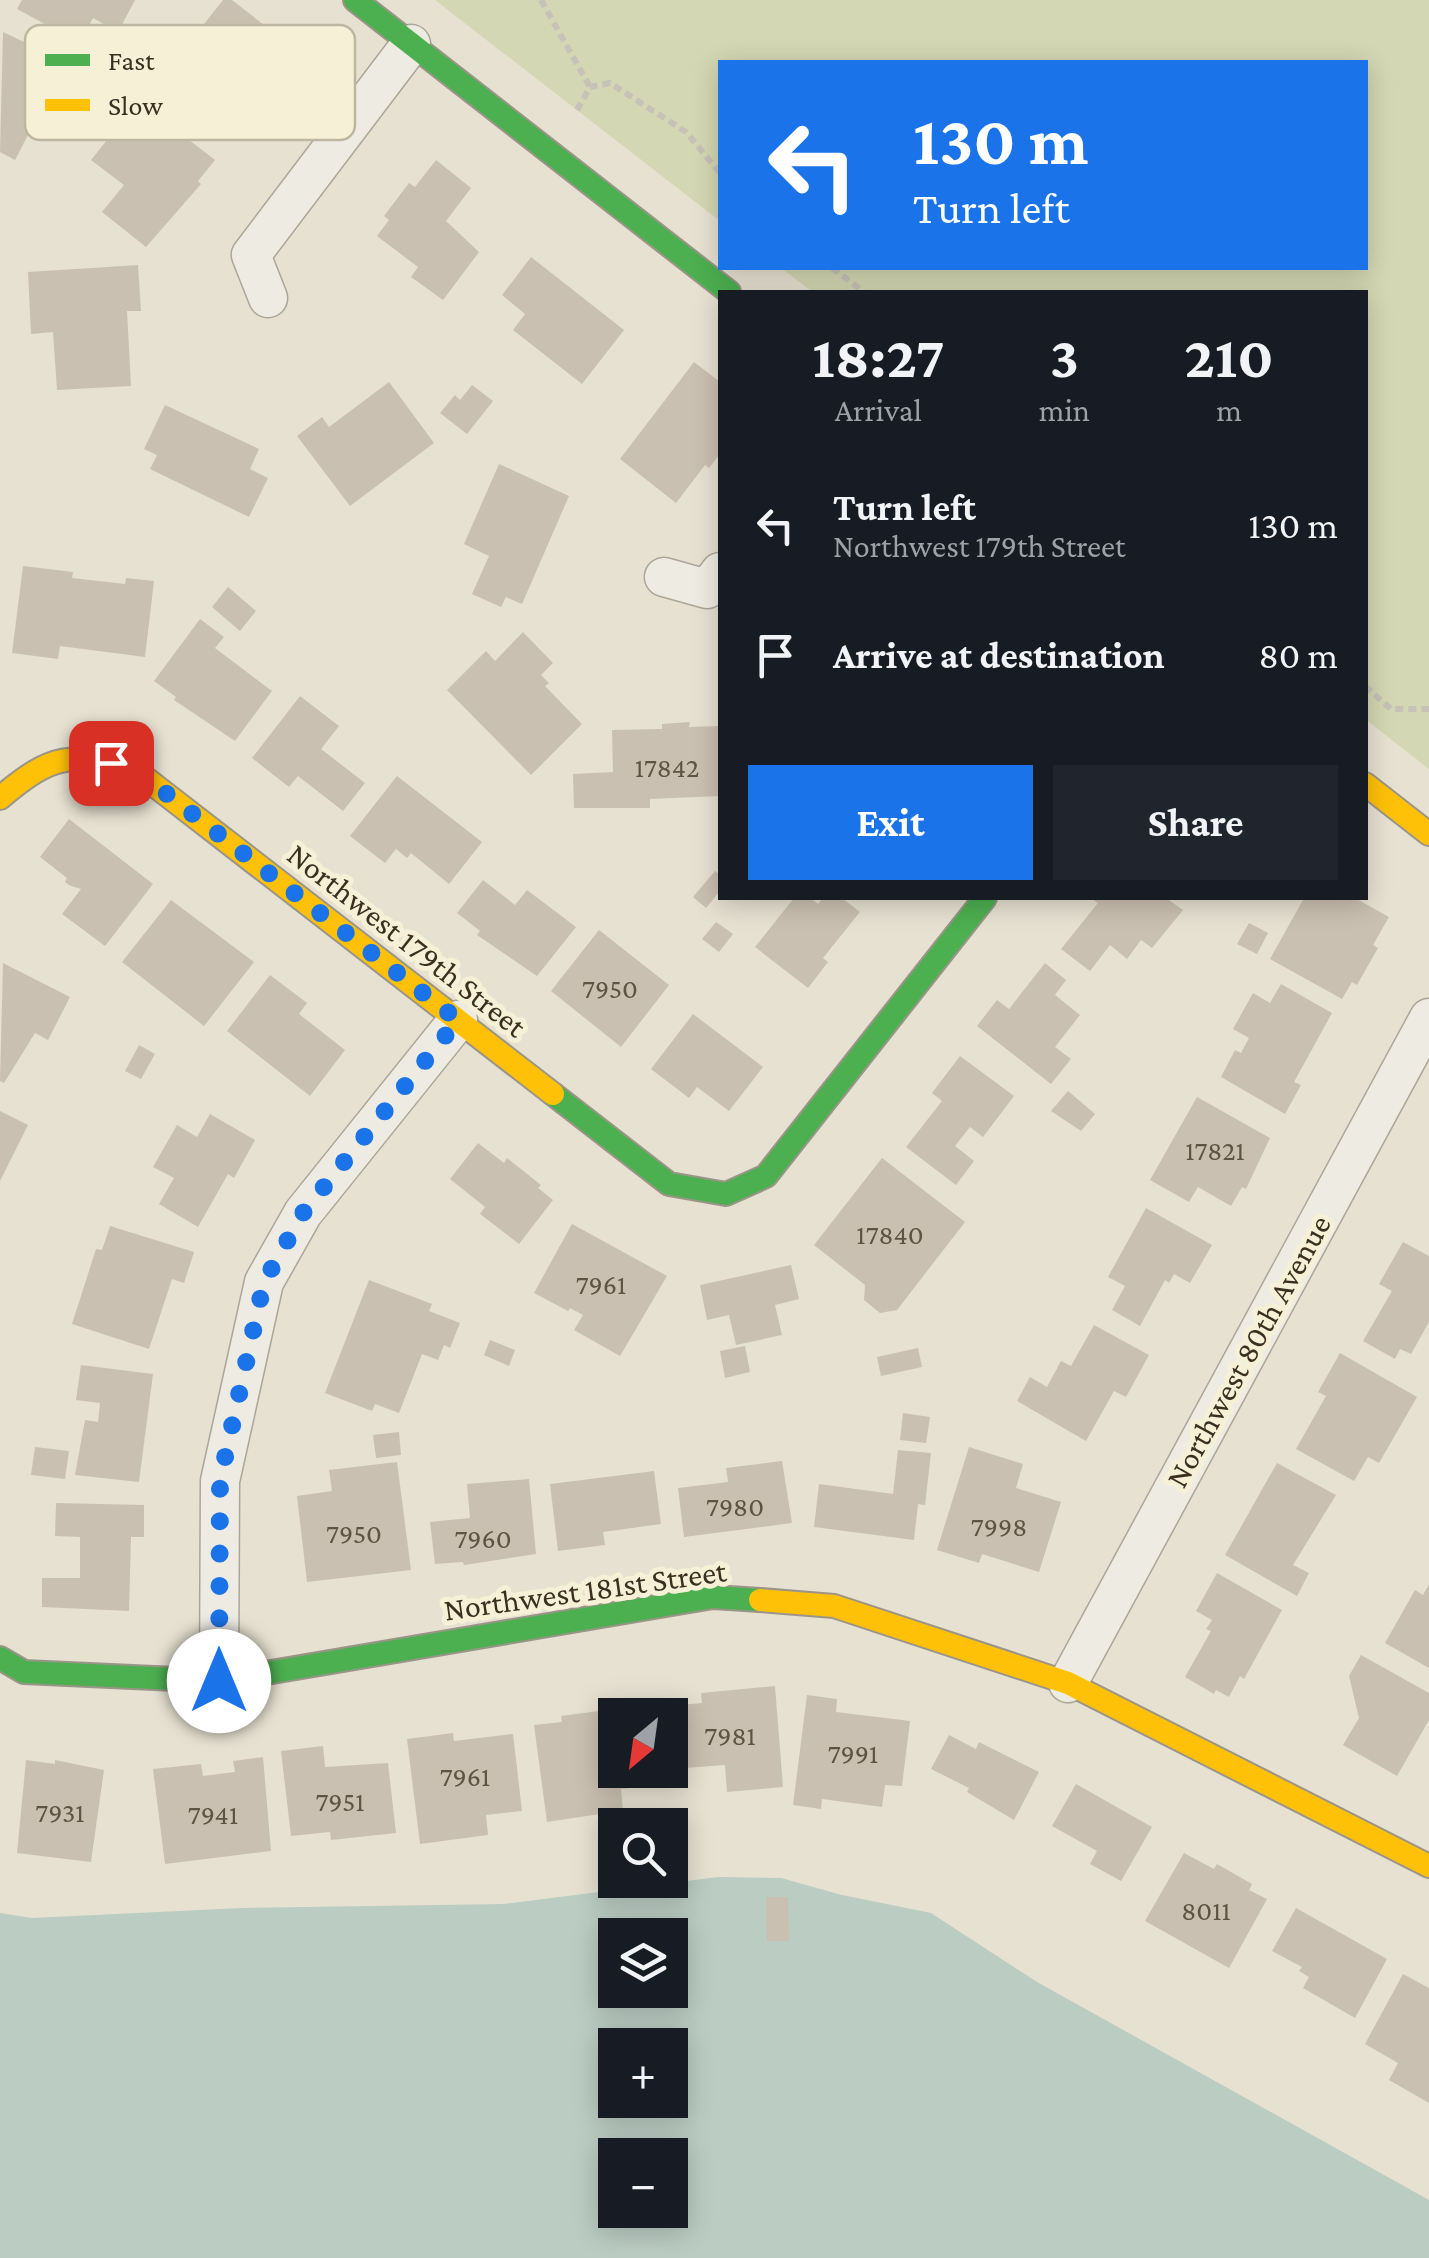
<!DOCTYPE html>
<html lang="en">
<head>
<meta charset="utf-8">
<style>
	body { margin:0; font-family:"Crimson Pro",serif; background:#20242c; color:#f1f3f6; height:100vh; display:flex; flex-direction:column; font-size:38px; white-space:nowrap }
	* { box-sizing:border-box; margin:0 }
	p { font-size:32px; color:#9ea1a6 }
	.icon { flex:none; width:55px; height:55px; fill:none; stroke:currentColor; stroke-width:2; stroke-linecap:round; stroke-linejoin:round }
	.map { position:relative; flex:1; overflow:hidden }
	.sheet { position:absolute; left:718px; top:290px; width:650px; height:610px; display:flex; flex-direction:column; background:#171b24; border-radius:0px; box-shadow:0 5px 25px #0003 }
	.sheet>* { flex:none }
	.guide { position:absolute; left:718px; top:60px; width:650px; height:210px; border-radius:0px; box-shadow:0 5px 25px #0003; background:#1a73e8; color:#fff; overflow:hidden }
	.needle { width:65px; rotate:209deg }
	.fabs { position:absolute; left:598px; top:1698px; display:grid; gap:20px }
	.fabs a { display:grid; place-items:center; width:90px; height:90px; border-radius:0px; background:#171b24; box-shadow:0 5px 25px #0003; font-size:50px }
	.pin { position:absolute; display:grid; place-items:center; width:85px; height:85px; color:#fff; margin:-42px; border-radius:20px; box-shadow:0 5px 15px #0006 }
	.me { position:absolute; width:110px; margin:-55px; rotate:0deg; stroke-linejoin:round; filter:drop-shadow(0 0 8px #0008) }
	.turn { display:flex; align-items:center; gap:35px; height:210px; padding:0 30px; font-size:45px }
	.turn .icon { width:130px; height:130px; stroke-width:2.5 }
	.turn b { display:block; font-size:70px; line-height:85px }
	.eta { display:flex; justify-content:space-evenly; align-items:center; height:170px; text-align:center }
	.eta b { font-size:60px; font-weight:700; line-height:70px }
	.cta { display:flex; gap:20px; margin-top:auto; padding:20px 30px }
	.cta a { flex:1; height:115px; border-radius:0px; background:#1a73e8; color:#fff; font-size:40px; font-weight:700; line-height:115px; text-align:center }
	.cta a+a { background:#20242c; color:#f1f3f6 }
	ul { padding:0; list-style:none }
	li { display:flex; align-items:center; gap:30px; height:130px; padding:0 30px }
	li div { flex:1 }
	li b { display:block; font-size:38px }
	li em { font-style:normal }
	.map>svg:first-child { display:block }
	.green { fill:#d3d7b3 }
	.water { fill:#bbccc3; fill-rule:evenodd }
	.building { fill:#cac0b1 }
	.lines { fill:none; stroke-linecap:round; stroke-linejoin:round }
	.street-casing { stroke:#aca699; stroke-width:41 }
	.fast-casing { stroke:#9b9589; stroke-width:26 }
	.slow-casing { stroke:#9b9589; stroke-width:26 }
	.path { stroke:#c7c2b8; stroke-width:6; stroke-dasharray:8 5; stroke-linecap:butt }
	.street { stroke:#eeebe2; stroke-width:38 }
	.fast { stroke:#4caf50; stroke-width:22 }
	.slow { stroke:#ffc107; stroke-width:22 }
	.route { stroke:#1a73e8; stroke-width:18; stroke-dasharray:0 32.4 }
	.labels { text-anchor:middle; stroke-width:10; stroke-linejoin:round; paint-order:stroke }
	.number-label { font-size:28px; fill:#5f5444 }
	.street-label { font-size:32px; fill:#3b3020; stroke:#f6f0d7 }
	.key { fill:#f6f0d7; stroke:#beb6a0; stroke-width:2.5 }
	.key-label { font-size:28px; fill:#3b3020 }
</style>
</head>
<body>
<div class="map">
<svg width="1429" height="2258" viewBox="0 0 1429 2258">
	<rect width="100%" height="100%" fill="#e6e1d1"/>
	<polygon class="green" points="435,0 1429,0 1429,769 1365,719 1365,292 813,292 781,268 1365,268 1365,62 720,62 720,221"/>
	<path class="water" d="M718,1877l63,1 61,17 89,18 106,69 392,218v58h-1429v-345l32,5 210,-10 262,-4zM615,1935h55v55h-55zM615,2045h55v55h-55zM615,2155h55v55h-55z"/>
	<g class="building">
		<polygon points="22,0 135,0 118,32 93,18 80,43 17,9"/>
		<polygon points="223,0 232,0 302,55 247,125 217,101 204,118 158,82"/>
		<polygon points="3,32 47,53 33,82 51,91 15,160 0,152"/>
		<polygon points="149,109 215,160 198,181 201,184 146,247 102,212 124,185 91,160 123,120 134,128"/>
		<polygon points="436,160 471,188 446,221 479,252 443,300 411,277 418,267 377,236 389,220 384,216 409,183 415,187"/>
		<polygon points="531,257 624,330 582,384 513,330 525,314 502,295"/>
		<polygon points="138,265 141,311 127,311 131,386 57,390 53,332 31,334 28,272"/>
		<polygon points="694,362 720,382 720,454 709,468 705,465 676,503 620,459"/>
		<polygon points="389,382 434,443 350,506 297,436 322,417 329,427"/>
		<polygon points="472,385 493,401 467,434 440,413 455,395 460,400"/>
		<polygon points="165,405 259,449 250,469 268,478 249,517 150,469 157,455 144,449"/>
		<polygon points="499,464 569,496 522,604 506,597 501,607 472,594 489,556 464,544"/>
		<polygon points="23,566 73,572 72,578 125,584 126,578 154,581 145,657 60,646 58,659 12,653"/>
		<polygon points="228,587 256,611 240,631 212,607"/>
		<polygon points="200,619 224,637 215,648 272,691 235,741 174,700 176,697 154,681"/>
		<polygon points="523,632 553,663 541,675 549,683 545,686 582,724 531,775 447,690 486,651 495,661"/>
		<polygon points="300,696 339,726 321,749 365,783 343,811 298,776 289,787 252,758"/>
		<polygon points="690,722 689,727 719,726 720,796 650,799 650,808 574,808 573,774 613,772 612,730 662,729 662,724"/>
		<polygon points="397,776 482,842 449,884 411,853 407,858 396,849 385,863 350,836"/>
		<polygon points="69,819 153,884 105,946 62,914 81,889 69,885 65,882 67,878 40,857"/>
		<polygon points="715,871 720,875 720,891 706,908 693,897"/>
		<polygon points="483,880 515,905 527,890 576,927 537,976 477,935 480,931 457,913"/>
		<polygon points="794,898 810,898 818,904 823,898 842,898 860,912 823,958 828,962 808,988 755,947"/>
		<polygon points="1091,898 1166,898 1183,910 1152,948 1141,940 1127,959 1110,945 1090,971 1061,949 1098,903"/>
		<polygon points="1304,898 1355,898 1389,917 1373,945 1378,948 1357,985 1352,982 1342,999 1270,959"/>
		<polygon points="171,900 254,962 204,1026 122,962"/>
		<polygon points="716,922 733,934 719,952 702,939"/>
		<polygon points="1249,923 1268,933 1257,954 1237,944"/>
		<polygon points="599,930 669,985 621,1047 551,991"/>
		<polygon points="3,963 70,997 48,1040 35,1033 4,1083 0,1081"/>
		<polygon points="1045,963 1066,980 1055,995 1080,1015 1055,1047 1071,1059 1051,1084 977,1026 997,1000 1009,1009"/>
		<polygon points="270,975 307,1003 299,1014 345,1050 310,1096 227,1031"/>
		<polygon points="1281,984 1332,1013 1294,1082 1301,1085 1285,1114 1221,1077 1235,1050 1241,1053 1249,1038 1233,1029 1253,993 1270,1003"/>
		<polygon points="693,1014 763,1067 729,1111 697,1087 689,1098 651,1069"/>
		<polygon points="139,1045 155,1054 141,1079 125,1071"/>
		<polygon points="960,1056 1014,1096 983,1137 970,1127 955,1146 974,1161 956,1185 906,1147 942,1101 932,1093"/>
		<polygon points="1068,1091 1095,1114 1081,1131 1051,1111"/>
		<polygon points="1197,1097 1270,1138 1246,1189 1242,1187 1231,1206 1198,1187 1189,1202 1150,1180"/>
		<polygon points="0,1111 28,1125 0,1181"/>
		<polygon points="210,1114 255,1140 234,1178 228,1174 198,1227 159,1204 174,1178 153,1167 177,1125 197,1137"/>
		<polygon points="478,1143 504,1163 507,1158 541,1185 538,1188 553,1200 519,1244 480,1214 485,1207 450,1179"/>
		<polygon points="882,1158 965,1222 897,1310 880,1313 864,1300 865,1285 814,1245"/>
		<polygon points="1146,1208 1212,1245 1190,1283 1174,1274 1169,1283 1165,1280 1140,1326 1112,1310 1125,1286 1108,1277"/>
		<polygon points="572,1224 667,1276 620,1356 574,1330 583,1315 570,1308 568,1311 534,1293"/>
		<polygon points="110,1226 194,1252 184,1283 172,1279 149,1349 72,1324 96,1249 102,1250"/>
		<polygon points="1403,1242 1429,1256 1429,1322 1411,1354 1400,1349 1395,1359 1363,1341 1392,1291 1379,1284"/>
		<polygon points="791,1265 799,1299 775,1305 782,1335 736,1345 729,1315 707,1320 700,1285"/>
		<polygon points="369,1280 432,1304 429,1311 460,1323 450,1348 444,1345 438,1360 422,1354 399,1413 375,1404 372,1411 325,1393"/>
		<polygon points="1094,1325 1149,1355 1126,1397 1114,1391 1086,1441 1017,1401 1030,1377 1047,1387 1061,1361 1071,1366"/>
		<polygon points="490,1340 515,1350 509,1366 484,1355"/>
		<polygon points="745,1346 750,1372 725,1378 720,1351"/>
		<polygon points="918,1348 922,1367 881,1376 877,1357"/>
		<polygon points="1340,1353 1417,1397 1379,1463 1368,1457 1354,1481 1296,1449 1326,1396 1318,1392"/>
		<polygon points="81,1365 153,1374 139,1482 75,1475 85,1420 98,1422 100,1403 76,1400"/>
		<polygon points="903,1413 930,1417 926,1443 900,1440"/>
		<polygon points="399,1432 401,1455 376,1458 373,1435"/>
		<polygon points="35,1447 69,1451 65,1479 31,1475"/>
		<polygon points="969,1447 1023,1464 1016,1488 1061,1502 1039,1572 982,1554 979,1563 937,1550"/>
		<polygon points="898,1450 931,1453 925,1505 918,1504 914,1540 814,1527 819,1484 893,1494"/>
		<polygon points="782,1461 792,1523 684,1537 678,1488 728,1482 726,1468"/>
		<polygon points="397,1462 411,1570 307,1582 297,1496 332,1491 329,1470"/>
		<polygon points="1277,1463 1336,1495 1293,1565 1309,1573 1297,1596 1225,1555"/>
		<polygon points="654,1471 661,1524 603,1532 605,1545 558,1551 550,1484"/>
		<polygon points="529,1479 536,1554 464,1565 463,1562 435,1564 430,1522 470,1518 467,1484"/>
		<polygon points="56,1503 144,1505 144,1537 131,1537 129,1611 42,1607 42,1578 80,1578 80,1537 55,1536"/>
		<polygon points="1217,1573 1282,1610 1244,1679 1240,1676 1229,1697 1216,1690 1214,1694 1185,1677 1211,1631 1206,1629 1212,1620 1196,1611"/>
		<polygon points="1429,1584 1429,1668 1385,1643 1415,1590 1423,1595"/>
		<polygon points="1361,1655 1429,1693 1429,1720 1397,1776 1343,1745 1359,1718 1349,1676"/>
		<polygon points="775,1686 783,1787 727,1792 725,1765 684,1768 679,1705 702,1703 701,1693"/>
		<polygon points="807,1695 837,1699 836,1712 910,1721 902,1786 885,1785 882,1807 822,1799 821,1809 793,1805"/>
		<polygon points="636,1706 637,1715 615,1715 615,1770 645,1770 647,1786 621,1789 623,1811 618,1812 619,1825 603,1830 600,1814 547,1822 534,1725 562,1722 561,1716"/>
		<polygon points="453,1733 454,1741 513,1734 522,1811 486,1815 488,1835 420,1844 407,1739"/>
		<polygon points="949,1735 976,1749 979,1742 1039,1772 1014,1820 967,1792 969,1788 931,1769"/>
		<polygon points="323,1746 325,1767 388,1763 396,1833 331,1840 330,1832 291,1836 281,1751"/>
		<polygon points="263,1757 271,1851 165,1864 153,1769 201,1764 203,1776 235,1772 233,1761"/>
		<polygon points="26,1760 55,1764 55,1760 104,1770 91,1862 17,1853"/>
		<polygon points="1076,1784 1152,1827 1121,1881 1090,1864 1097,1851 1052,1826"/>
		<polygon points="1184,1853 1214,1869 1217,1864 1252,1884 1249,1890 1267,1899 1229,1968 1145,1921"/>
		<polygon points="766,1897 788,1897 789,1941 767,1941"/>
		<polygon points="1296,1908 1387,1959 1355,2018 1303,1988 1309,1977 1299,1971 1302,1967 1272,1951"/>
		<polygon points="1403,1974 1429,1988 1429,2103 1389,2080 1398,2063 1365,2044"/>
	</g>
	<g class="lines">
		<defs>
			<g id="street">
				<polyline points="268,298 251,255 411,44"/>
				<polyline points="664,577 707,589 720,572"/>
				<polyline points="219,1681 220,1481 264,1282 303,1213 458,1020"/>
				<polyline points="1068,1683 1429,1018"/>
			</g>
			<g id="fast">
				<polyline points="355,0 729,292"/>
				<polyline points="553,1094 669,1184 726,1194 766,1176 985,898"/>
				<polyline points="0,1658 24,1672 219,1681 713,1597 760,1600"/>
			</g>
			<g id="slow">
				<polyline points="1365,784 1429,834"/>
				<path d="M0,798c52,-44 71,-47 136,-27l417,323"/>
				<polyline points="760,1600 834,1606 1068,1683 1429,1866"/>
			</g>
		</defs>
		<use href="#street" class="street-casing"/>
		<use href="#fast" class="fast-casing"/>
		<use href="#slow" class="slow-casing"/>
		<g class="path">
			<polyline points="541,0 590,87"/>
			<polyline points="577,110 590,87 610,83 686,132 720,173"/>
			<polyline points="832,268 864,292"/>
			<polyline points="1365,686 1391,709 1429,709"/>
		</g>
		<use href="#street" class="street"/>
		<use href="#fast" class="fast"/>
		<use href="#slow" class="slow"/>
	</g>
	<g class="lines">
		<polyline class="route" points="111,763 136,770 458,1020 303,1213 264,1282 220,1480 219,1681"/>
	</g>
	<g class="labels">
		<g class="number-label">
			<text x="667" y="777">17842</text>
			<text x="610" y="998">7950</text>
			<text x="1215" y="1160">17821</text>
			<text x="890" y="1244">17840</text>
			<text x="601" y="1294">7961</text>
			<text x="735" y="1516">7980</text>
			<text x="999" y="1536">7998</text>
			<text x="354" y="1543">7950</text>
			<text x="483" y="1548">7960</text>
			<text x="730" y="1745">7981</text>
			<text x="853" y="1763">7991</text>
			<text x="465" y="1786">7961</text>
			<text x="340" y="1811">7951</text>
			<text x="60" y="1822">7931</text>
			<text x="213" y="1824">7941</text>
			<text x="1206" y="1920">8011</text>
		</g>
		<g class="street-label">
			<text transform="translate(407 940) rotate(38)" y="11">Northwest 179th Street</text>
			<text transform="translate(1248 1351) rotate(-61)" y="11">Northwest 80th Avenue</text>
			<text transform="translate(585 1590) rotate(-8)" y="11">Northwest 181st Street</text>
		</g>
	</g>
	<rect x="25" y="25" width="330" height="115" rx="15" class="key"/>
	<rect x="45" y="54" width="45" height="12" fill="#4caf50"/>
	<rect x="45" y="99" width="45" height="12" fill="#ffc107"/>
	<g class="key-label">
		<text x="108" y="70">Fast</text>
		<text x="108" y="115">Slow</text>
	</g>
</svg>
<div class="fabs">
<a><svg class="needle" viewBox="-14 -14 28 28"><path d="M0-13l5 13h-10z" fill="#e53935"/><path d="M0 13l5-13h-10z" fill="#9ea1a6"/></svg></a>
<a><svg class="icon" aria-label="search" viewBox="0 0 24 24"><circle cx="10" cy="10" r="6"/><path d="M15 15l6 6"/></svg></a>
<a><svg class="icon" aria-label="layers" viewBox="0 0 24 24"><path d="M12 4l9 5-9 5-9-5zM3 14l9 5 9-5"/></svg></a>
<a>+</a>
<a>−</a>
</div>
<div class="pin" style="left:111px;top:763px;background:#d93025"><svg class="icon" aria-label="arrive" viewBox="0 0 24 24"><path d="M6 21V4h12l-3 4 3 4H6"/></svg></div>
<svg class="me" style="left:219px;top:1681px" viewBox="-20 -20 40 40"><circle r="19" fill="#fff"/><path d="M0-13L10 11 0 6-10 11z" fill="#1a73e8"/></svg>
<div class="guide">
<div class="turn"><svg class="icon" aria-label="left" viewBox="0 0 24 24"><path d="M17 20v-9H6M10 6l-5 5 5 5"/></svg><div><b>130 m</b>Turn left</div></div>
</div>
<section class="sheet">
<div class="eta">
<div><b>18:27</b><p>Arrival</p></div>
<div><b>3</b><p>min</p></div>
<div><b>210</b><p>m</p></div>
</div>
<ul>
<li><svg class="icon" aria-label="left" viewBox="0 0 24 24"><path d="M17 20v-9H6M10 6l-5 5 5 5"/></svg><div><b>Turn left</b><p>Northwest 179th Street</p></div><em>130 m</em></li>
<li><svg class="icon" aria-label="arrive" viewBox="0 0 24 24"><path d="M6 21V4h12l-3 4 3 4H6"/></svg><div><b>Arrive at destination</b></div><em>80 m</em></li>
</ul>
<div class="cta"><a>Exit</a><a>Share</a></div>
</section>
</div>
</body>
</html>
